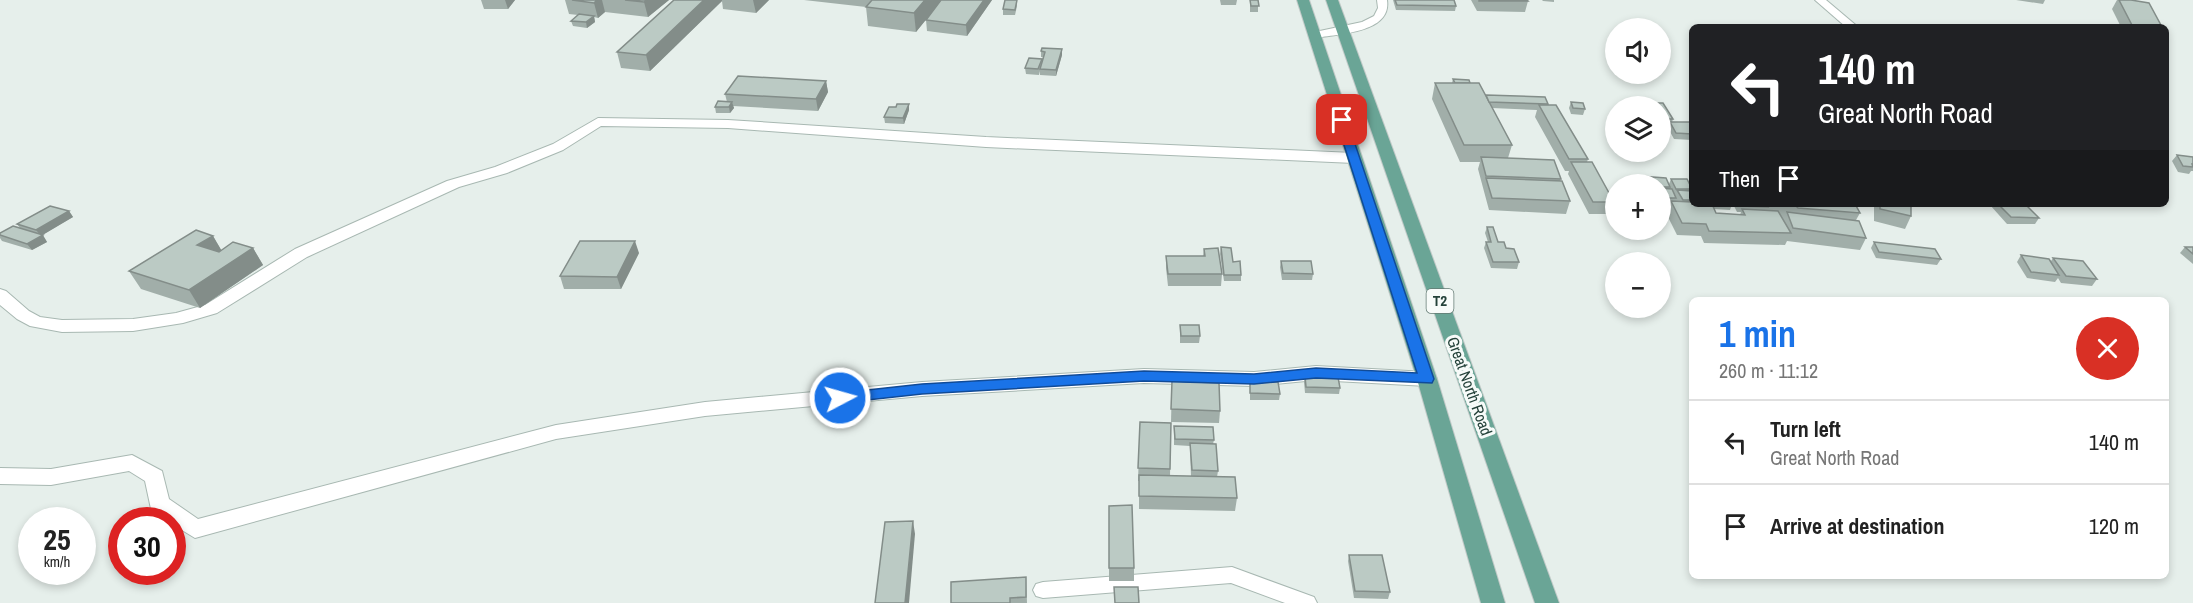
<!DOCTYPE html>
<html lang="en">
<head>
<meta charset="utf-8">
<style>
	body { margin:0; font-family:"Archivo Narrow",sans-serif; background:#f6f6f6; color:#222; height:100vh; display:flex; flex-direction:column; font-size:22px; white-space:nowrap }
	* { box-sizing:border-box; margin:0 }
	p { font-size:20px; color:#767676 }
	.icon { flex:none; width:33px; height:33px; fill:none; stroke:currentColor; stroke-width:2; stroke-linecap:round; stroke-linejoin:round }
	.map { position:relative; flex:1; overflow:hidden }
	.details { position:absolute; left:1689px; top:297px; width:480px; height:282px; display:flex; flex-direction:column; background:#fff; border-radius:9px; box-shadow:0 3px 9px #0003 }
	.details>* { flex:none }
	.top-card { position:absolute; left:1689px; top:24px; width:480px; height:183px; border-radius:9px; box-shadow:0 3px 9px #0003; background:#202124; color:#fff; overflow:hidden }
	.controls { position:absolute; left:1605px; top:18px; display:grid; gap:12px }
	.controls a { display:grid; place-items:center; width:66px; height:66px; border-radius:50%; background:#fff; box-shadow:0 3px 9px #0003; font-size:30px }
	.speed { position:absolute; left:18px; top:507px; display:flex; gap:12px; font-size:30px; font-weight:700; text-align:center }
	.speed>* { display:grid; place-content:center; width:78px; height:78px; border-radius:50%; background:#fff; box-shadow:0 3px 9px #0003; line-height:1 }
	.speed small { font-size:15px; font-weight:400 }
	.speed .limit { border:9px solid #d22; background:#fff; color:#111 }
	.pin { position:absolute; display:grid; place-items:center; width:51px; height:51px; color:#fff; margin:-26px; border-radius:12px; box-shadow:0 3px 9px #0006 }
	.me { position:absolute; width:66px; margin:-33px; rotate:84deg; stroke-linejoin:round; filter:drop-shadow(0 0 4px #0008) }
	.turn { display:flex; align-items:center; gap:21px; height:126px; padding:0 30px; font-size:27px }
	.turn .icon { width:78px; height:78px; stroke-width:2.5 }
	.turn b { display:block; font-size:42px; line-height:51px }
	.then { display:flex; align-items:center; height:57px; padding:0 30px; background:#0003; gap:12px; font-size:22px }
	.round { display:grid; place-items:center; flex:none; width:63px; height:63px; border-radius:32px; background:#f6f6f6 }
	.head { display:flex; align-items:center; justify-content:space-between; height:102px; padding:0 30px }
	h1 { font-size:36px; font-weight:800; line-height:45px; color:#1a73e8 }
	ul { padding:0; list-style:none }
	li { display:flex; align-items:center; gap:18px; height:84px; padding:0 30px; border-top:2px solid #e0e0e0 }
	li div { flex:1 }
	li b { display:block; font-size:22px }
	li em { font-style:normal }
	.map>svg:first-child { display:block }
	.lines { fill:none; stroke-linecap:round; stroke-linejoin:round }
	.lane-casing { stroke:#a8b8b2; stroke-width:2 }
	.street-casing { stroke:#a8b8b2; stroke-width:2 }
	.primary-casing { stroke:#c2cac8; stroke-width:2 }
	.lane { fill:#fff; fill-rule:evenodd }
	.street { fill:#fff; fill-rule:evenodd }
	.primary { fill:#6aa596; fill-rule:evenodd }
	.wall { fill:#a1aea9 }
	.shaded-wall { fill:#838d89 }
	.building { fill:#bbcac4; stroke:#838d89; stroke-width:1.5 }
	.route { fill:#1a73e8; stroke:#114b97; stroke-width:1.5 }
	.labels { text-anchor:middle; stroke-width:6; stroke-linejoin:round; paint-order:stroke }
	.shield { fill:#f7fbf9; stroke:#637a73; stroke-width:1.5 }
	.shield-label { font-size:15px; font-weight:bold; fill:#24423a }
	.street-label { font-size:16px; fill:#24423a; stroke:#f7fbf9 }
</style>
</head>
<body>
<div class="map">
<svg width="2193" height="603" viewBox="0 0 2193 603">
	<rect width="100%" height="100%" fill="#e6efeb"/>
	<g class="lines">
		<defs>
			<g id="lane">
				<path d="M1377,0h10c5,33 -49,34 -72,38l-6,-3 6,-3 47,-10 12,-6 4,-8z"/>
				<polygon points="1815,0 1826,0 1858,27 1846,27"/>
				<polygon points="1232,567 1314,597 1317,603 1285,603 1231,583 1043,598 1036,596 1033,590 1036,584 1043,582"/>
			</g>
			<g id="street">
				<polygon points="598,118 728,120 986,137 1354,153 1362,158 1354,163 986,147 728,128 601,126 563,150 507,173 459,187 307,257 217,313 183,323 133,331 62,332 30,326 17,319 0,305 0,289 6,291 29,311 40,317 62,320 133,319 176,313 205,305 295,249 447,181 495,167 553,144"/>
				<polygon points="1316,366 1427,372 1434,374 1437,379 1434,384 1427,386 1316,380 1254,386 1144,383 922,396 705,416 556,439 195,538 172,524 172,520 167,520 151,509 145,481 129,471 51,485 0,484 0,468 51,469 132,455 162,471 169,499 198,519 556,425 705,402 922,382 1144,369 1254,372"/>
			</g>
			<g id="primary">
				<polygon points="1297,0 1309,0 1437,379 1505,603 1481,603 1417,379"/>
				<polygon points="1326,0 1338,0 1559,603 1535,603"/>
			</g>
		</defs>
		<use href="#lane" class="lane-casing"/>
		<use href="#street" class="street-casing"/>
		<use href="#primary" class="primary-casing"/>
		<use href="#lane" class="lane"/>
		<use href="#street" class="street"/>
		<use href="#primary" class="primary"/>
	</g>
	<g class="wall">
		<polygon points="481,0 515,0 508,9 484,9"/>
		<polygon points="565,0 669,0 648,17 605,12 598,18 594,17 595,22 587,28 573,26 571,21 578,15 569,14"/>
		<polygon points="674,0 769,0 756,13 723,9 722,1 650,71 621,68 617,52"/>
		<polygon points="804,0 992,0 967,36 927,31 926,20 932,12 916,32 868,26 866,7"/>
		<polygon points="1017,0 1017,6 1015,15 1003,15 1003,9"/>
		<polygon points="1220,0 1237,0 1236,5 1221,5"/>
		<rect x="1250" y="0" width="8" height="12"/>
		<polygon points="1393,0 1454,0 1456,6 1455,11 1396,10"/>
		<polygon points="1471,0 1527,0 1528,1 1525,12 1477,11"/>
		<polygon points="1542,0 1554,0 1554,2 1543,1"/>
		<polygon points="2016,0 2045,0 2043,4"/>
		<polygon points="2117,0 2131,0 2162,27 2121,27 2112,9"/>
		<polygon points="1062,49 1062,55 1056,76 1040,75 1040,71 1039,75 1026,74 1025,68 1042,59 1042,63 1043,57 1041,57 1041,51"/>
		<polygon points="1453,79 1470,83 1486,95 1548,104 1588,159 1587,162 1614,202 1610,214 1589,214 1568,174 1569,171 1565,171 1535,117 1537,110 1492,108 1512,145 1508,158 1561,179 1560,181 1570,201 1566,214 1489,210 1478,169 1480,162 1460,162 1432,99 1435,83 1452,83"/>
		<polygon points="826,81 828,92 818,111 733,106 734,108 730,113 716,113 715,107 727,102 725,94"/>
		<polygon points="1571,102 1585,109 1583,115 1571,114 1569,108"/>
		<polygon points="1650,103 1663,103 1673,119 1672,122 1692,122 1692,140 1674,139 1668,128 1669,125 1660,125 1660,106 1648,106"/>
		<polygon points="896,107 909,110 904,124 885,123 884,117"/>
		<polygon points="2177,155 2193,157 2193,171 2191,171 2189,174 2178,172 2172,161"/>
		<polygon points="1639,176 1669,184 1671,179 1692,189 1692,204 1732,204 1730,210 1714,209 1716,213 1740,215 1741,212 1737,212 1733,204 1855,204 1860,213 1856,220 1866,238 1860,250 1787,241 1785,245 1704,243 1701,236 1677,235 1666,213 1670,204 1660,204 1660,184 1638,184 1637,182"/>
		<polygon points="1874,204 1911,204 1911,216 1905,229 1874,221"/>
		<polygon points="1990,204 2025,204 2039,218 2035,224 2007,224 1990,205"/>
		<polygon points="69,211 73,217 42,235 47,242 32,250 2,241 0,238 0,233 20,228 17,224"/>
		<polygon points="1487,227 1498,242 1506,248 1519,262 1517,269 1491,268 1484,248 1486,242 1488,242 1485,233"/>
		<polygon points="213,236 221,250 253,248 263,265 200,308 141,289 129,271"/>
		<polygon points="1874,242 1941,259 1937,265 1876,258 1871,248"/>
		<polygon points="1221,247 1241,275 1241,281 1224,281 1220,254"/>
		<polygon points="2185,247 2193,247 2193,264 2180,253"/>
		<polygon points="1204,249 1222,274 1221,286 1168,286 1166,268 1166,256 1203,256"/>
		<polygon points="639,253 621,289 564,289 560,276"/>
		<polygon points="2021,255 2051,261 2053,258 2097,279 2092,286 2061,283 2058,278 2055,282 2027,278 2017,262"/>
		<polygon points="1281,261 1313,274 1312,280 1282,280 1280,267"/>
		<polygon points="1180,325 1200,336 1199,343 1180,343"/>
		<polygon points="1305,376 1340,388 1339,394 1305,393 1304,382"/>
		<polygon points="1172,381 1220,411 1219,423 1171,422"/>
		<polygon points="1250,382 1280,394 1279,400 1250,400"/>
		<polygon points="1140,422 1171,423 1170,476 1191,476 1190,446 1174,445 1174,426 1214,440 1213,444 1218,471 1217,477 1237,498 1235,511 1139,509 1139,481 1138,481"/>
		<polygon points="1109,506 1134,568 1134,581 1109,581"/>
		<polygon points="1349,555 1390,592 1388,599 1354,598 1348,561"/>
		<polygon points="1026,577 1027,603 951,603"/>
	</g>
	<g class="shaded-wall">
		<polygon points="505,0 515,0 508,9"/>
		<polygon points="597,0 602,0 605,12 598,18 594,3"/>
		<polygon points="647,0 669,0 648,17 644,2"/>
		<polygon points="704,0 722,0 722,1 650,71 646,55"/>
		<polygon points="753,0 769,0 756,13"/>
		<polygon points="925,0 942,0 916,32 914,13"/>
		<polygon points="984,0 992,0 967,36 966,25"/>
		<polygon points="594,16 595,22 587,28 586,22"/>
		<polygon points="1062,49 1062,55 1056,76 1056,70"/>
		<polygon points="826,81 828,92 818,111 816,99"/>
		<polygon points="732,102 734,108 730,113 729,107"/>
		<polygon points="909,104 909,110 904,124 903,118"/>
		<polygon points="69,211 73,217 41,236 36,230"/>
		<polygon points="43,235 47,242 32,250 27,244"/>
		<polygon points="213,236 223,253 197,245"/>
		<polygon points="635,241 639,253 621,289 617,277"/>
		<polygon points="253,248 263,265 200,308 189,290"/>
		<polygon points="913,521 915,534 909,603 905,603"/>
	</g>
	<g class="building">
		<polygon points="572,0 597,0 594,3"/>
		<polygon points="625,0 647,0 644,2"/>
		<polygon points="674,0 704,0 646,55 617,52"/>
		<polygon points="872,0 925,0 914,13 866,7"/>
		<polygon points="941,0 984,0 966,25 926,20"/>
		<polygon points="1005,0 1017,0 1015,10 1003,9"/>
		<polygon points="1250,0 1258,0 1259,6 1251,6"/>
		<polygon points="1395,0 1454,0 1456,6 1397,5"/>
		<polygon points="1479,0 1527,0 1528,1 1479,1"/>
		<polygon points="2119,0 2131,0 2149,3 2162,27 2133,27"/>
		<polygon points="579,14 594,16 586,22 571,21"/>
		<polygon points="1042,48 1062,49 1056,70 1040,69 1045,52 1041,51"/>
		<polygon points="1029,58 1042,59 1038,69 1025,68"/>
		<polygon points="738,76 826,81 816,99 725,94"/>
		<polygon points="1453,79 1469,80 1470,83 1455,83"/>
		<polygon points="1435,83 1479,83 1512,145 1464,145"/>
		<polygon points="1486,95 1545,97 1548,104 1489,102"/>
		<polygon points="718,101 732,102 729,107 715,107"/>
		<polygon points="1571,102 1583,103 1585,109 1573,108"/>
		<polygon points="1650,103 1663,103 1673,119 1660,119 1660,106 1652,106"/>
		<polygon points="897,104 909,104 903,118 884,117 889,107 896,107"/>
		<polygon points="1539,105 1556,105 1588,159 1569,159"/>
		<polygon points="1670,122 1692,122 1692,134 1676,133"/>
		<polygon points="2177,155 2193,157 2193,164 2192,164 2193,167 2183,166"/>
		<polygon points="1481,157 1554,160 1561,179 1486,176"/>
		<polygon points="1571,162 1592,162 1614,202 1593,202"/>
		<polygon points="1639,176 1666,178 1670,187 1660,187 1660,184 1642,184"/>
		<polygon points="1486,178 1562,181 1570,201 1492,198"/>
		<polygon points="1671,179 1687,179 1692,189 1676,189"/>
		<polygon points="1660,188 1672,189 1676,198 1660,198"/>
		<polygon points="1677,190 1692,191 1692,200 1683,200"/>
		<polygon points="1671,201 1692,202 1692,204 1712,204 1716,213 1745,215 1742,209 1778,211 1791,233 1709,231 1706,224 1682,223"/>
		<polygon points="1739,204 1766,204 1768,207 1740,206"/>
		<polygon points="1777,204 1855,204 1860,213 1798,208 1796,206"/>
		<polygon points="1880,204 1911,204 1911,216 1880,209"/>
		<polygon points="1998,204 2025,204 2039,218 2011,217"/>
		<polygon points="50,206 69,211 36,230 17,224"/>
		<polygon points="1787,212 1859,221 1866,238 1793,228"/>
		<polygon points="13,226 43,235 27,244 0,235 0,233"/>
		<polygon points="1487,227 1493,227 1498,242 1504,242 1506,248 1514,249 1519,262 1493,262 1486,242 1491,242"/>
		<polygon points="196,230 213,236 197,245 219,252 233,242 253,248 189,290 129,271"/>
		<polygon points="580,241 635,241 617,277 560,276"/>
		<polygon points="1874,242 1935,249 1941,259 1879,252"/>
		<polygon points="1221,247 1231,248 1233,262 1240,261 1241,275 1224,275"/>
		<polygon points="2185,247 2193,247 2193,254"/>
		<polygon points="1218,248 1222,274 1168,274 1166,256 1205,256 1204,249"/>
		<polygon points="2021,255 2049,259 2059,275 2031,272"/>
		<polygon points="2053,258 2083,261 2097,279 2066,276"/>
		<polygon points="1281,261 1311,261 1313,274 1283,273"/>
		<polygon points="1180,325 1199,325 1200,336 1181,336"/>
		<polygon points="1305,376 1338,377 1340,388 1306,387"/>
		<polygon points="1172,381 1219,383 1220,411 1171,409"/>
		<polygon points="1250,382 1278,382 1280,394 1250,393"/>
		<polygon points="1140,422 1171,423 1170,469 1138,468"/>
		<polygon points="1174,426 1213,427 1214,440 1175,439"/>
		<polygon points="1190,443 1216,444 1218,471 1192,470"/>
		<polygon points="1139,475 1235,477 1237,498 1139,496"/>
		<polygon points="1132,505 1134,568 1109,568 1109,506"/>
		<polygon points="913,521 905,603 875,603 885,522"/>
		<polygon points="1349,555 1382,555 1390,592 1355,591"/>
		<polygon points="1026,577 1026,597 1010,598 1010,603 951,603 951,582"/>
		<polygon points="1114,587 1138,587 1139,603 1115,603"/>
	</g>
	<polygon class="route" points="1342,116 1347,120 1434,379 1432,383 1316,378 1254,384 1144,381 922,394 840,403 833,398 840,393 922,384 1144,371 1254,374 1316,368 1417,373 1336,120"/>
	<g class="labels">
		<rect class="shield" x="1426.5" y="289" width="27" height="24" rx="4.5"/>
		<g class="shield-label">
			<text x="1440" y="306">T2</text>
		</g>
		<g class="street-label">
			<text transform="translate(1470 386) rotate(70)" y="6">Great North Road</text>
		</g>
	</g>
</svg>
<div class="controls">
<a><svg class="icon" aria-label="sound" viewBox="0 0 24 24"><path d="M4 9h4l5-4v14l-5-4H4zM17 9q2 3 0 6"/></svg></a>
<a><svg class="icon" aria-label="layers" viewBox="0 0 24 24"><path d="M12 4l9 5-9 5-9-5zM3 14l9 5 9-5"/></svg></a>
<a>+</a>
<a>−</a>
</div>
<div class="speed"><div>25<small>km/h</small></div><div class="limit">30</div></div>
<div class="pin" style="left:1342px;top:120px;background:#d93025"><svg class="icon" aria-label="arrive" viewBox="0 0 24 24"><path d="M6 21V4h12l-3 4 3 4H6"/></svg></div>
<svg class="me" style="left:840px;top:398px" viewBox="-20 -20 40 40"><circle r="17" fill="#1a73e8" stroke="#fff" stroke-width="3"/><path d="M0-11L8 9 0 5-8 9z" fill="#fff"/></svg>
<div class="top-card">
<div class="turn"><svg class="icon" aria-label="left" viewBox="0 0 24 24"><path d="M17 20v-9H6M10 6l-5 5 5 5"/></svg><div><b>140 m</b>Great North Road</div></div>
<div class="then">Then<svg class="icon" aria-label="arrive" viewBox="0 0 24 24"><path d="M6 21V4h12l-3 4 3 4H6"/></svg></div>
</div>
<section class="details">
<div class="head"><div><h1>1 min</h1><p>260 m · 11:12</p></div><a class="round" style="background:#d93025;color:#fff"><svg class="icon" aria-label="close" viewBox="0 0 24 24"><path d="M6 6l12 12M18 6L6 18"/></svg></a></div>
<ul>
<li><svg class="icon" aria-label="left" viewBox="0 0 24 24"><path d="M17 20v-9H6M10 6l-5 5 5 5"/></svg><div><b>Turn left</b><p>Great North Road</p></div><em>140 m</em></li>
<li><svg class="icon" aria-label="arrive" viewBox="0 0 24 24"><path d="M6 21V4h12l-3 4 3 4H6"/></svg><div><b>Arrive at destination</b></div><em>120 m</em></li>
</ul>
</section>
</div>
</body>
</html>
